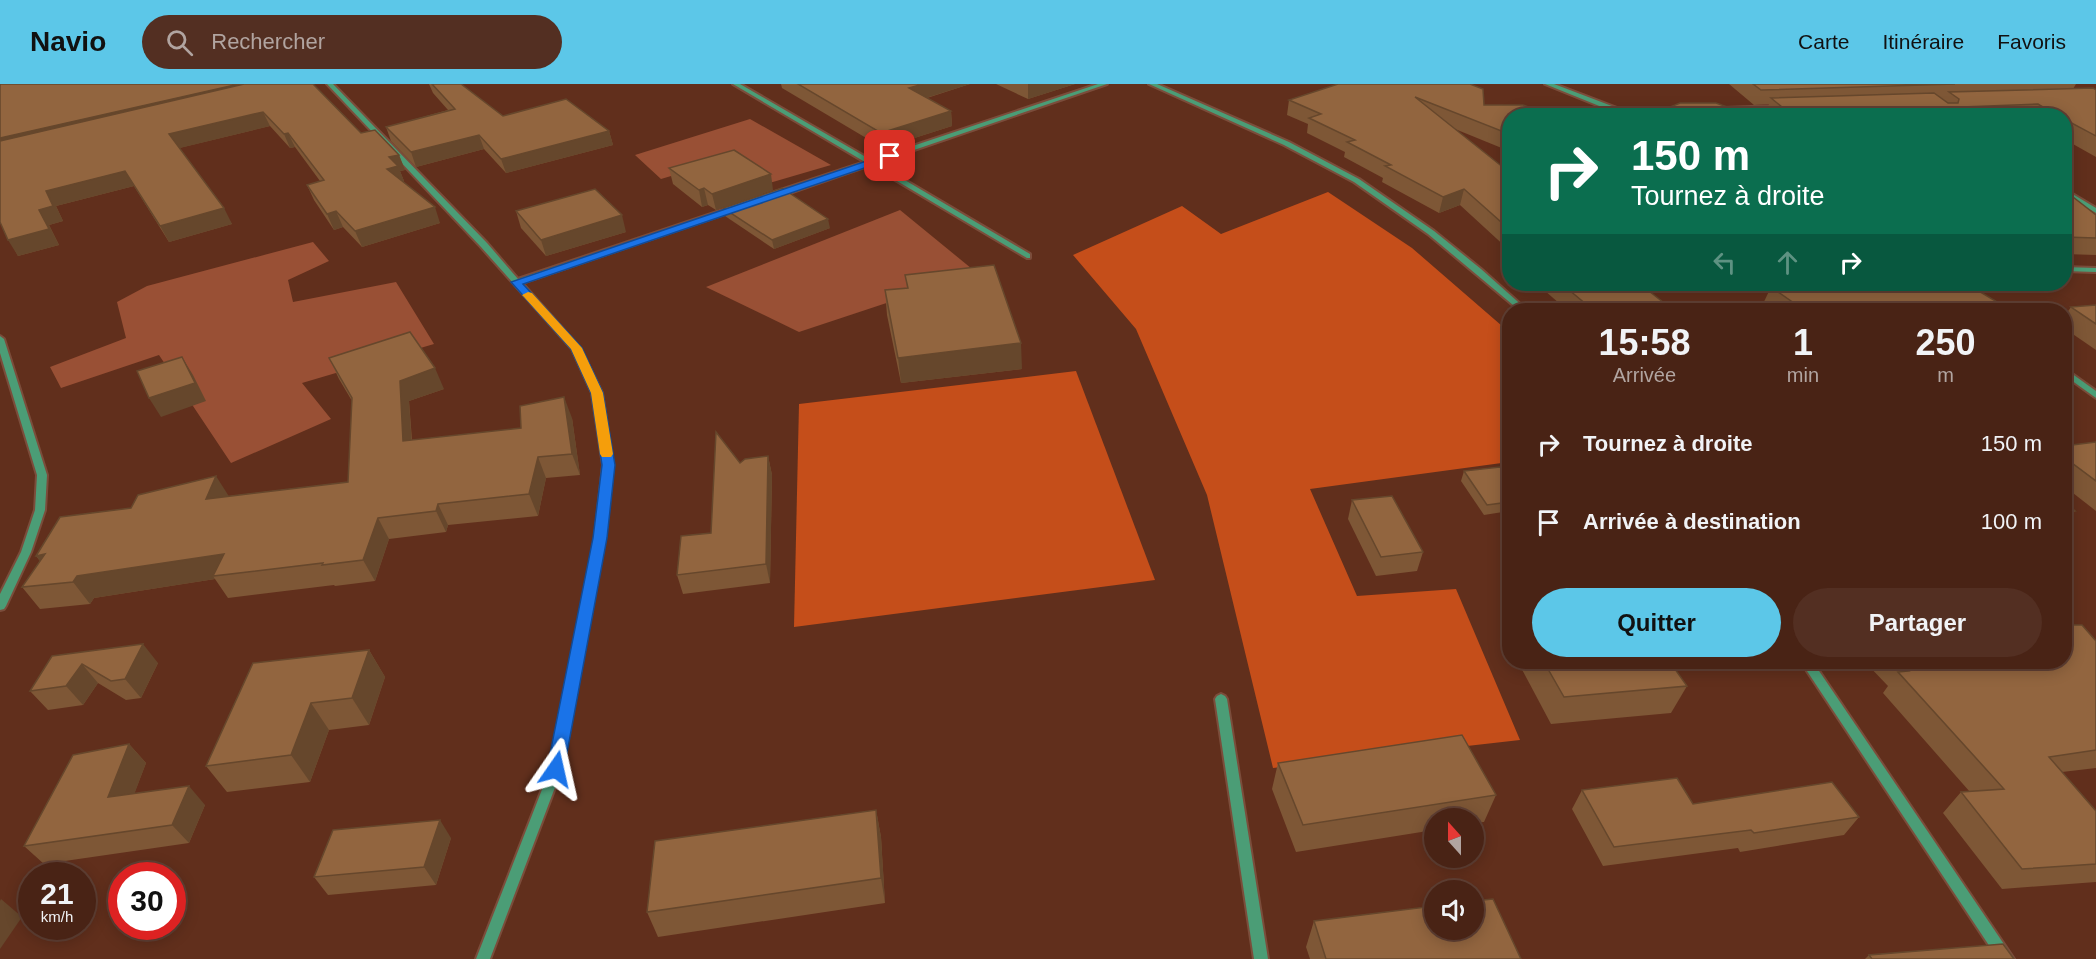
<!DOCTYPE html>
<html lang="fr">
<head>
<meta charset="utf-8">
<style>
	body { margin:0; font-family:Helvetica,sans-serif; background:#532f22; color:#f1f3f6; height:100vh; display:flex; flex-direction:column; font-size:22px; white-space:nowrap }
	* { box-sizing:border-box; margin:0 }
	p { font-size:20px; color:#b1a4a0 }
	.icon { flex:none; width:33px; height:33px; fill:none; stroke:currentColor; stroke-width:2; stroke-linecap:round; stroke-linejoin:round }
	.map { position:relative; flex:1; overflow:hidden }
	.details { position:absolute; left:1502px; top:219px; width:570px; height:366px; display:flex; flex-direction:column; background:#492315; border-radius:24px; box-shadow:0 3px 15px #0003,0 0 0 2px #614034 }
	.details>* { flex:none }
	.top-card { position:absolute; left:1502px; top:24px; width:570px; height:183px; border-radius:24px; box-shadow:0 3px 15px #0003,0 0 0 2px #614034; background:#0b6e4f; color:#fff; overflow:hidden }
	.needle { width:39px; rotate:339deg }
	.controls { position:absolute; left:1424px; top:724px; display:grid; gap:12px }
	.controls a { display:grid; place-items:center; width:60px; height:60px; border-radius:50%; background:#492315; box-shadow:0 3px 15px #0003,0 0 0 2px #614034; font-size:30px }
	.speed { position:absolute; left:18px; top:778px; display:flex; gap:12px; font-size:30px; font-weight:700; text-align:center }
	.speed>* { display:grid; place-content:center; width:78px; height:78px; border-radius:50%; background:#492315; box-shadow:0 3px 15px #0003,0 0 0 2px #614034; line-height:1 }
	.speed small { font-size:15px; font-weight:400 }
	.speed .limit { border:9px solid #d22; background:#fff; color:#111 }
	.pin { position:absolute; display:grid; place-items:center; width:51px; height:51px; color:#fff; margin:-26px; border-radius:12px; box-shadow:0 3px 9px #0006 }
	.me { position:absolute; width:66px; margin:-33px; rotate:11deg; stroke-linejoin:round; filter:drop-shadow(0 0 4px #0008) }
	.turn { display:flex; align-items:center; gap:21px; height:126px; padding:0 30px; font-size:27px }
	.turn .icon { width:78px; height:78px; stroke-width:2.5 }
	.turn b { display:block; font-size:42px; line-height:51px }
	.lanes { display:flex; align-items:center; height:57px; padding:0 30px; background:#0003; justify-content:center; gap:30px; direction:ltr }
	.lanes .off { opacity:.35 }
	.eta { display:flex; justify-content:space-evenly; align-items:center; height:102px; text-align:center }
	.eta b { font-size:36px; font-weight:800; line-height:42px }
	.action { display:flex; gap:12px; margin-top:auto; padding:12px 30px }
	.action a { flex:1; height:69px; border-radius:36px; background:#5cc7e8; color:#111; font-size:24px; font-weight:800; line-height:69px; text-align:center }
	.action a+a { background:#532f22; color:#f1f3f6 }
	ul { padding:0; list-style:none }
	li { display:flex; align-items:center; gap:18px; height:78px; padding:0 30px }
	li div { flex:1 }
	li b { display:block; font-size:22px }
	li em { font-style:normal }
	header { display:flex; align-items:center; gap:36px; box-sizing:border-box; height:84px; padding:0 30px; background:#5cc7e8; color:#111 }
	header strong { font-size:28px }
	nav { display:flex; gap:33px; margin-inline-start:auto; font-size:21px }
	.search { width:420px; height:54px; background:#532f22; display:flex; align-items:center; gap:15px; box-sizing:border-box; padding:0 21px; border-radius:33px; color:#b1a4a0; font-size:22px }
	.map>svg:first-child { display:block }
	.green { fill:#995035 }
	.forest { fill:#c54e1a }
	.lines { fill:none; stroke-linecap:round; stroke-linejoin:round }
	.minor-casing { stroke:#7b4d3b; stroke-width:4 }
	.minor { fill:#4b9d76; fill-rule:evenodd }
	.wall { fill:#7e5736 }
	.shaded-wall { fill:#66472c }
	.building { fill:#92653f; stroke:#66472c; stroke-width:1.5 }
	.route { fill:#1a73e8; stroke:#114b97; stroke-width:1.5 }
	.slow { fill:#f59e0b }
</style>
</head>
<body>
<header>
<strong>Navio</strong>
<div class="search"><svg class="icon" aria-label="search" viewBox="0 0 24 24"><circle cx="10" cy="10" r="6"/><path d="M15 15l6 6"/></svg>Rechercher</div>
<nav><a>Carte</a><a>Itinéraire</a><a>Favoris</a></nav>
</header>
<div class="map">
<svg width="2096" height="875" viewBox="0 0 2096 875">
	<rect width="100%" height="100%" fill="#612f1c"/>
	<g class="green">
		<polygon points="750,35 831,81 766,100 725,76 661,95 635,71"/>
		<polygon points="900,126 977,189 799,248 706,203"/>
		<polygon points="313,158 329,177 288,196 293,218 396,198 434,260 302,299 331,335 231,379 159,271 61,304 50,283 126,254 117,218 147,202"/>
	</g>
	<g class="forest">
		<polygon points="1328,108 1412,164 1509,248 1509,378 1310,405 1357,512 1456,505 1520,656 1273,684 1207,411 1136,245 1073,171 1182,122 1221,150"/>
		<polygon points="1076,287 1155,496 794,543 799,320"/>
	</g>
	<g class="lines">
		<defs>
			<g id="minor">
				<polygon points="327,0 333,0 487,159 518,195 735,122 742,124 522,199 580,264 602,309 613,381 605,454 562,685 490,875 476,875 550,685 595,454 603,381 592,309 572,265 481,163"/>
				<polygon points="733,0 740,0 871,76 1098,0 1107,0 876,79 1030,170 1030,174 1027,174 870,81 775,114 769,114 769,110 865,78"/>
				<polygon points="1149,0 1157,0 1289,58 1359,95 1434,147 1481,185 1527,226 1519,226 1428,150 1354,98 1284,61"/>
				<polygon points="1545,0 1554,0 1625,27 1671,25 1674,27 1671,29 1624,32"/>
				<polygon points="1779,22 1781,23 1781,25 1723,28 1720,26 1723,24"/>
				<polygon points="2064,105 2096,124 2096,129 2064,110"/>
				<polygon points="2064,183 2096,184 2096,188 2064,187"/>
				<polygon points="0,252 4,255 47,391 45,426 31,468 6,522 4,525 0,526 0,510 21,468 35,426 37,391 0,269"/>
				<polygon points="2064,284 2096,307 2096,314 2064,291"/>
				<polygon points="1801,578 1813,578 2014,875 1998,875"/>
				<polygon points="1221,610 1225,612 1227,615 1268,875 1254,875 1215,615 1217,612"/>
			</g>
		</defs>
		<use href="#minor" class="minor-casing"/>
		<use href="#minor" class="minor"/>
	</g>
	<g class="wall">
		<polygon points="313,0 361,49 399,71 405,86 400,87 404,97 403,97 440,139 362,163 343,143 334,146 314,116 307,101 320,97 295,63 290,64 270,42 179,64 232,140 169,158 134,102 56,122 63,137 49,141 59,161 18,172 0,138"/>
		<polygon points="429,0 461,0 503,32 609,47 613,61 506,89 484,65 416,83 391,57 386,43 448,26 433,9"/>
		<polygon points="781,0 970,0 927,14 951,27 952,42 883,64 782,4"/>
		<polygon points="996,0 1075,0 1028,15"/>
		<polygon points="1471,0 1484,21 1509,32 1509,67 1455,45 1509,88 1509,166 1460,121 1439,129 1382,98 1383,94 1344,73 1345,68 1307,49 1308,40 1287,31 1289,16"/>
		<polygon points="1729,0 2076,0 2073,5 2096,6 2096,73 2064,55 2064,32 1768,32 1765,29 1769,20 1754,21"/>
		<polygon points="669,84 773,106 716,126 708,121 702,123 673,100"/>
		<polygon points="2064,106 2096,131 2096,171 2064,170"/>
		<polygon points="723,124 830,144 774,165 725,132"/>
		<polygon points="516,127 626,148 546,172 521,144"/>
		<polygon points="905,191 1022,285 901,299 887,231 885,206 907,204"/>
		<polygon points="1537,200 1640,200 1673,226 1567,226"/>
		<polygon points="1771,203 2008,226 1764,226 1761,224"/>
		<polygon points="2096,221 2096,266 2064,244 2064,233 2071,223"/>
		<polygon points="329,274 444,305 409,317 412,356 521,344 572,334 580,391 546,394 538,432 448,441 446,448 389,455 375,497 335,502 334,501 228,514 215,495 94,514 90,520 40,525 22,503 40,477 36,472 229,412 348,398 352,317 339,295"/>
		<polygon points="2096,358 2096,427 2064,402 2064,362"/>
		<polygon points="768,372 772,391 770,499 683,510 677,491 711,449 740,379"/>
		<polygon points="1464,387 1509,395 1509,427 1484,431 1461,397"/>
		<polygon points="1352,416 1423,468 1417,487 1376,492 1348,435"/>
		<polygon points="2064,417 2075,427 2064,442"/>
		<polygon points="1509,528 1509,560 1502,547"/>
		<polygon points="2096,557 2096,684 2062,688 2096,727 2096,798 2002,805 1943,729 1961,708 1970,708 1883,609 1888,602 1865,578 2064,578"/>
		<polygon points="369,566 385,593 369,641 329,646 310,698 227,708 206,682"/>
		<polygon points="52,572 158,579 141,614 126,616 98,599 83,621 48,626 30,607"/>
		<polygon points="1518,578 1670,578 1687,602 1671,629 1551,640"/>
		<polygon points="129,660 146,679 134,710 205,721 189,759 44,780 24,762"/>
		<polygon points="1278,679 1496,711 1484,738 1473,739 1473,735 1434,735 1434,746 1296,768 1272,705"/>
		<polygon points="1582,706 1693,720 1859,733 1844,751 1740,768 1738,764 1603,782 1572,725"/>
		<polygon points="876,726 881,753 885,819 658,853 647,828"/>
		<polygon points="451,754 436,801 328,811 314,793"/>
		<polygon points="1314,837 1521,875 1310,875 1306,863"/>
		<polygon points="1869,871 2014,875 1865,875"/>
	</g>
	<g class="shaded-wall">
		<polygon points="239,0 287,0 0,66 0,54"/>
		<polygon points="923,0 970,0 910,19 909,4"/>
		<polygon points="1028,0 1075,0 1028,15"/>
		<polygon points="951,27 952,42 883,64 881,49"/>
		<polygon points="263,28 270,42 176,65 169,50"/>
		<polygon points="609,47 613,61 506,89 501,75"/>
		<polygon points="288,49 295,63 290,64 284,50"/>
		<polygon points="479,51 484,65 416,83 411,68"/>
		<polygon points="399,71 405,86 400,87 404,97 393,100 387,85 389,73"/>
		<polygon points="125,87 134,102 56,122 63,137 49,141 59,161 18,172 8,156 46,107"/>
		<polygon points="771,90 773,106 716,126 712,110"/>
		<polygon points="704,104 708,121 702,123 699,106"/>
		<polygon points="1464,105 1460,121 1439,129 1443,113"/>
		<polygon points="435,123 440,139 362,163 355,147"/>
		<polygon points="224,124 232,140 169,158 160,142"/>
		<polygon points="336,127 343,143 334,146 327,130"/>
		<polygon points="622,131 626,148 546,172 541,156"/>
		<polygon points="828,135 830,144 774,165 772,156"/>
		<polygon points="1021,259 1022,285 901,299 898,274"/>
		<polygon points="182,273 193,291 206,317 161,333 149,314"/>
		<polygon points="435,284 444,305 409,317 413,378 403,357 400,297"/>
		<polygon points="564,313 572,334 580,391 572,370"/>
		<polygon points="768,372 772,391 770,499 766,480"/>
		<polygon points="538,373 546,394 538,432 529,410"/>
		<polygon points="216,392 230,414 206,415"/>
		<polygon points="438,420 448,441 446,448 436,427"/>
		<polygon points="378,434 389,455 375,497 363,476"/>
		<polygon points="45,470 53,493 36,472"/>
		<polygon points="224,470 213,492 215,495 94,514 90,520 73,498 77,492"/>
		<polygon points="143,560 158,579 141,614 125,595"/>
		<polygon points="369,566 385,593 369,641 352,614"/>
		<polygon points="82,580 98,599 83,621 66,602"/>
		<polygon points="311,619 329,646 310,698 291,671"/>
		<polygon points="129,660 146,679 126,732 108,713"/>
		<polygon points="189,702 205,721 189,759 172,741"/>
		<polygon points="876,726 881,753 885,819 881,794"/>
		<polygon points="440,736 451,754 436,801 424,783"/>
		<polygon points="1,815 22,833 0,865 0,817"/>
	</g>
	<g class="building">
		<polygon points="0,0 239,0 0,54"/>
		<polygon points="244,0 313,0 361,49 375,46 399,71 389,73 398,82 387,85 435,123 355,147 336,127 327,130 307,101 324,96 288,49 284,50 263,28 169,50 224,124 160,142 125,87 46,107 53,122 39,126 49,145 8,156 0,138 0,57"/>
		<polygon points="432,0 461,0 503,32 566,15 609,47 501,75 479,51 411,68 386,43 455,25"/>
		<polygon points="798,0 923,0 909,4 951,27 881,49"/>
		<polygon points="1338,0 1470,0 1483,5 1484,21 1523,21 1552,32 1509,32 1509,50 1415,13 1509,88 1509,145 1464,105 1443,113 1385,82 1391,81 1347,58 1355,56 1309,34 1321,30 1289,16"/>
		<polygon points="1753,0 1955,0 1761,6"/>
		<polygon points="2093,4 2096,6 2096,52 2064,35 2064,32 2058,32 2038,20 1909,25 1923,32 1793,32 1771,14 1934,9 1948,19 1958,19 1959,15 1949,8"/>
		<polygon points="1680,19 1716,19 1753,32 1648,32"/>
		<polygon points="734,66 771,90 712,110 704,104 699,106 669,84"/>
		<polygon points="782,104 828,135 772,156 723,124"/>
		<polygon points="595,105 622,131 541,156 516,127"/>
		<polygon points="2064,106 2096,131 2096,154 2064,153"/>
		<polygon points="994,181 1021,259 898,274 885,206 908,204 905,191"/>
		<polygon points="1562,200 1640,200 1673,226 1593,226"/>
		<polygon points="1792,200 1967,200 2009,225 2001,226 1804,226 1771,203"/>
		<polygon points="2096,221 2096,240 2071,223"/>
		<polygon points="410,248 435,284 400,297 403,357 521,344 520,322 564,313 572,370 538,373 529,410 438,420 436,427 378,434 363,476 322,481 323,479 213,492 224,470 77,492 73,498 22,503 45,470 36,472 60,433 131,424 138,411 216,392 206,415 348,398 352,314 329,274"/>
		<polygon points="182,273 195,299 149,314 137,287"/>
		<polygon points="716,348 740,379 745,375 768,372 766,480 677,491 681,452 711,449"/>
		<polygon points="2096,358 2096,397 2064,373 2064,362"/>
		<polygon points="1500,383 1509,395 1509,418 1487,421 1464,387"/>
		<polygon points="1392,412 1423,468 1381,473 1352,416"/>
		<polygon points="2064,417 2075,427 2064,428"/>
		<polygon points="2064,541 2082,541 2096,557 2096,666 2049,673 2096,727 2096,780 2022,785 1961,708 2004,705 1898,588 1909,587 1900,578 2064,578"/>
		<polygon points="143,560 125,595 111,597 82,580 66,602 30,607 52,572"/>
		<polygon points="369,566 352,614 311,619 291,671 206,682 253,579"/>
		<polygon points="1544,578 1670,578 1687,602 1564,613"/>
		<polygon points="1462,651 1496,711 1303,741 1278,679"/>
		<polygon points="129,660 108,713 189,702 172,741 24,762 73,671"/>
		<polygon points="1677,694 1693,720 1832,698 1859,733 1754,749 1751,746 1614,763 1582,706"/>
		<polygon points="876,726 881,794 647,828 655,757"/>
		<polygon points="440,736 424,783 314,793 333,746"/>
		<polygon points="1493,815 1521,875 1326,875 1314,837 1434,822 1434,846 1473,846 1473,817"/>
		<polygon points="2003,860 2014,875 1872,875 1869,871"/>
	</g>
	<polygon class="route" points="890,69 894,70 894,74 523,200 582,264 603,309 615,381 607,454 564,685 562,690 556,692 550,690 547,685 593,454 602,381 591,309 571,265 511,198"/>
	<polygon class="slow" points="528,208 532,209 582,264 603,309 613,370 611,373 602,373 600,370 591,309 571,265 524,213 522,211"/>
</svg>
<div class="controls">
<a><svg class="needle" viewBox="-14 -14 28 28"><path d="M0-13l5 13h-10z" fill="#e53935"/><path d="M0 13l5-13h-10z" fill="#b1a4a0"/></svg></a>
<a><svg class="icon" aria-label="sound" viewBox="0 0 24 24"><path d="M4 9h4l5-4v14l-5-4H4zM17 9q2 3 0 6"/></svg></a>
</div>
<div class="speed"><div>21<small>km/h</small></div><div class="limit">30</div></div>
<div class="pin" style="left:890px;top:72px;background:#d93025"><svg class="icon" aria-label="arrive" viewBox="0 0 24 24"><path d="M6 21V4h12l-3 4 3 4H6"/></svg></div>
<svg class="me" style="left:556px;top:685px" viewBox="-20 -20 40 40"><path d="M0-17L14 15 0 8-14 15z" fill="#1a73e8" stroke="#fff" stroke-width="4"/></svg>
<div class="top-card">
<div class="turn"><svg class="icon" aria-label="right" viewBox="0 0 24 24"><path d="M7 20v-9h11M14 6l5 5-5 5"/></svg><div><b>150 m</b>Tournez à droite</div></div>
<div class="lanes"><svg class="icon off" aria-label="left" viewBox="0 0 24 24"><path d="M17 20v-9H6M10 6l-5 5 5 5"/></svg><svg class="icon off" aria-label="ahead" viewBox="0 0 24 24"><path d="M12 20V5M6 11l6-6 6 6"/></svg><svg class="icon" aria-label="right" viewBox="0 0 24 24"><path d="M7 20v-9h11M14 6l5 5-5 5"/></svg></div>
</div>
<section class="details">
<div class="eta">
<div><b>15:58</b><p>Arrivée</p></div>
<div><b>1</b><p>min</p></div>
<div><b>250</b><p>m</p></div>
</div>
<ul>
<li><svg class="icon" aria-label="right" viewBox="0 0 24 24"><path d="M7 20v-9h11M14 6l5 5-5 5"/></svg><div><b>Tournez à droite</b></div><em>150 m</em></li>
<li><svg class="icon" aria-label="arrive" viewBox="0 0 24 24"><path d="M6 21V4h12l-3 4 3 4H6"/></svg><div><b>Arrivée à destination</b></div><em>100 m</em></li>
</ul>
<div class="action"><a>Quitter</a><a>Partager</a></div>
</section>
</div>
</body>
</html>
